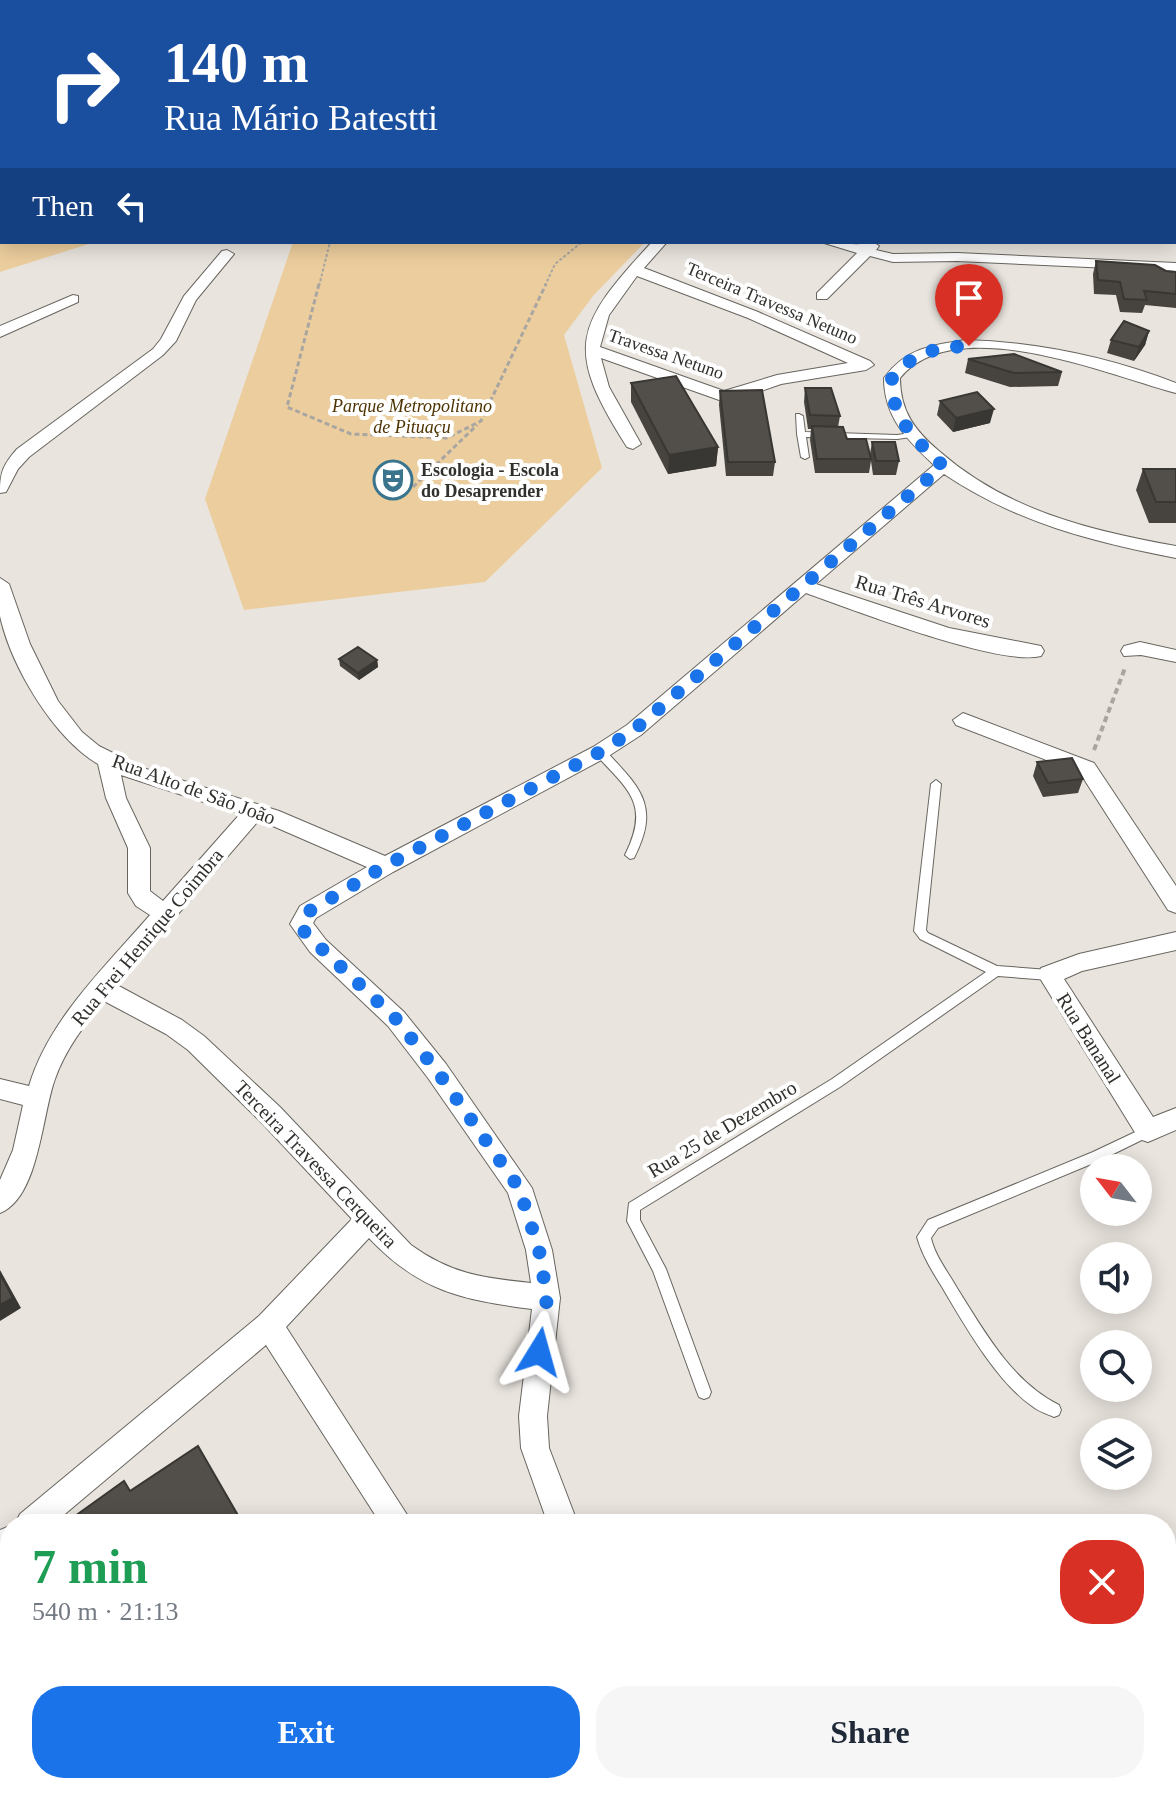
<!DOCTYPE html>
<html lang="en">
<head>
<meta charset="utf-8">
<style>
	body { margin:0; font-family:Georgia,serif; background:#f6f6f7; color:#1f2937; height:100vh; display:flex; flex-direction:column; font-size:30px; white-space:nowrap }
	* { box-sizing:border-box; margin:0 }
	p { font-size:26px; color:#747a83 }
	.icon { flex:none; width:44px; height:44px; fill:none; stroke:currentColor; stroke-width:2; stroke-linecap:round; stroke-linejoin:round }
	.map { position:relative; flex:1; overflow:hidden }
	.sheet { position:absolute; left:0px; top:1514px; width:1176px; height:280px; display:flex; flex-direction:column; background:#fff; border-radius:32px 32px 0 0; box-shadow:0 4px 20px #0003 }
	.sheet>* { flex:none }
	.guide { position:absolute; left:0px; top:0px; width:1176px; height:244px; box-shadow:0 4px 20px #0003; background:#1a4fa0; color:#fff; overflow:hidden }
	.needle { width:52px; rotate:301deg }
	.buttons { position:absolute; left:1080px; top:1154px; display:grid; gap:16px }
	.buttons a { display:grid; place-items:center; width:72px; height:72px; border-radius:50%; background:#fff; box-shadow:0 4px 20px #0003; font-size:40px }
	.pin { position:absolute; display:grid; place-items:center; width:68px; height:68px; color:#fff; margin:-82px -34px; border-radius:50% 50% 50% 0; rotate:-45deg; box-shadow:0 0 8px #0007 }
	.pin .icon { rotate:45deg }
	.me { position:absolute; width:88px; margin:-44px; rotate:8deg; stroke-linejoin:round; filter:drop-shadow(0 0 6px #0008) }
	.turn { display:flex; align-items:center; gap:28px; height:168px; padding:0 32px; font-size:36px }
	.turn .icon { width:104px; height:104px; stroke-width:2.5 }
	.turn b { display:block; font-size:56px; line-height:68px }
	.then { display:flex; align-items:center; height:76px; padding:0 32px; background:#0003; gap:16px; font-size:30px }
	.round { display:grid; place-items:center; flex:none; width:84px; height:84px; border-radius:32px; background:#f6f6f7 }
	.summary { display:flex; align-items:center; justify-content:space-between; height:136px; padding:0 32px }
	h1 { font-size:48px; font-weight:600; line-height:60px; color:#1e9e55 }
	.cta { display:flex; gap:16px; margin-top:auto; padding:16px 32px }
	.cta a { flex:1; height:92px; border-radius:32px; background:#1a73e8; color:#fff; font-size:32px; font-weight:600; line-height:92px; text-align:center }
	.cta a+a { background:#f6f6f7; color:#1f2937 }
	.map>svg:first-child { display:block }
	.green { fill:#ecce9e }
	.water { fill:#ddb77a; stroke:#a98e63; stroke-width:2 }
	.lines { fill:none; stroke-linecap:round; stroke-linejoin:round }
	.service-casing { stroke:#68655f; stroke-width:2 }
	.minor-casing { stroke:#68655f; stroke-width:2 }
	.path-far2 { stroke:#a9a6a1; stroke-width:2; stroke-dasharray:3 2; stroke-linecap:butt }
	.path-far1 { stroke:#a9a6a1; stroke-width:3; stroke-dasharray:5 3; stroke-linecap:butt }
	.path { stroke:#a9a6a1; stroke-width:4; stroke-dasharray:6 4; stroke-linecap:butt }
	.service { fill:#fff; fill-rule:evenodd }
	.minor { fill:#fff; fill-rule:evenodd }
	.wall { fill:#47433f }
	.shaded-wall { fill:#393733 }
	.building { fill:#524e49; stroke:#393733; stroke-width:2 }
	.route { stroke:#1a73e8; stroke-width:14; stroke-dasharray:0 25.2 }
	.labels { text-anchor:middle; stroke-width:8; stroke-linejoin:round; paint-order:stroke }
	.far-street-label { font-size:18px; fill:#31302d; stroke:#fff }
	.far-park-label { font-size:18px; font-style:italic; fill:#4c3300; stroke:#fff }
	.far-poi-label { font-size:18px; font-weight:bold; fill:#31302d; stroke:#fff; text-anchor:start }
	.street-label { font-size:20px; fill:#31302d; stroke:#fff }
</style>
</head>
<body>
<div class="map">
<svg width="1176" height="1794" viewBox="0 0 1176 1794">
	<rect width="100%" height="100%" fill="#e9e4de"/>
	<g class="green">
		<polygon points="0,0 1176,0 1176,4 2,2 2,242 95,242 0,272"/>
		<polygon points="293,242 645,242 593,296 564,335 602,468 485,582 244,610 205,499"/>
	</g>
	<polygon class="water" points="533,0 919,0 514,2"/>
	<g class="lines">
		<defs>
			<g id="service">
				<polygon points="990,0 1014,0 1017,2 987,2"/>
				<polygon points="1052,0 1063,0 1068,2 1057,2"/>
				<polygon points="796,414 799,414 803,416 805,432 897,435 911,433 915,435 911,437 897,439 806,437 809,457 805,459 801,457 797,434"/>
				<path d="M600,748l4,1c36,39 57,56 30,109l-4,1 -5,-4c25,-50 5,-64 -29,-100l-1,-3 1,-3z"/>
				<polygon points="936,780 941,784 926,930 928,933 997,966 1049,970 1053,972 1055,975 1053,978 1049,980 998,976 840,1087 640,1210 640,1220 666,1269 711,1392 709,1397 704,1399 699,1397 697,1392 653,1271 627,1221 629,1203 832,1079 986,972 920,939 914,931 931,784"/>
				<path d="M1148,1126l4,1 2,4 -2,4 -51,25 -163,68 -7,10c4,18 17,34 26,50 27,43 55,94 102,117l2,5 -2,5 -5,2c-7,-3 -16,-6 -22,-11 -36,-25 -68,-82 -90,-119 -10,-16 -20,-32 -25,-50l11,-17 165,-68z"/>
			</g>
			<g id="minor">
				<rect x="1174" y="6" width="2" height="6"/>
				<rect x="1174" y="24" width="2" height="8"/>
				<rect x="1174" y="92" width="2" height="8"/>
				<polygon points="1176,158 1176,166 1174,167 1174,159"/>
				<rect x="1174" y="197" width="2" height="9"/>
				<path d="M652,242h15l-23,26 114,44 112,49 4,4 -8,5 -85,14 -42,15 -17,2 -121,-43 8,29 32,57 -8,5 -6,-2c-63,-99 -53,-121 25,-205zM637,276l111,42 100,45 -71,12 -53,16 -124,-44 9,-32z"/>
				<path d="M821,242c18,0 36,5 52,0l6,4 -3,4 17,4 64,-1 219,10v8l-219,-10 -64,1 -23,-6 -43,43h-10v-6l40,-40z"/>
				<path d="M227,250l7,4 -38,46 -20,41 -13,14 -134,102 -11,12 -12,23 -6,1c0,-21 3,-28 17,-44l136,-100 8,-10 23,-43 38,-45z"/>
				<polygon points="73,295 78,296 78,302 0,337 0,326"/>
				<path d="M965,340c73,2 143,17 211,43v10c-68,-18 -221,-83 -276,-15 0,33 15,53 39,73 67,59 151,80 237,95v12c-83,-16 -161,-36 -232,-84l-128,110 133,44 92,18 3,5 -3,5c-41,11 -190,-47 -235,-63l-165,142 -34,22 -214,115 -77,46 -3,5 13,17 78,72 42,52 86,124 20,62 8,48 -13,118 2,32 29,76h-30l-27,-76 -2,-32 13,-107c-70,-9 -113,-18 -163,-71l-83,89 127,197h-32l-115,-179 -213,179h-38l5,-10 239,-198 93,-97 -90,-96 -74,-73 -22,-16 -62,-33c-19,23 -39,49 -49,78 -13,35 -16,119 -55,134v-33l13,-30 10,-45 -23,-6v-20l29,7c20,-67 77,-120 121,-171l-14,-9 -8,-13v-45l-22,-50 -8,-34c-45,-27 -87,-98 -98,-148 0,-12 0,-26 0,-38l9,6 21,60 28,57 24,31 17,14 44,22 136,43 106,45 208,-109 34,-22 307,-260c-27,-25 -50,-48 -50,-87 21,-29 47,-33 81,-38zM121,775l119,39 -77,87 -13,-10v-43l-24,-50zM259,820l108,47 -67,39 -10,18 20,28 78,74 40,52 80,115 18,57 5,33c-48,-5 -80,-9 -120,-38l-131,-138 -76,-71 -22,-16 -65,-35z"/>
				<polygon points="1140,642 1176,650 1176,662 1141,655 1124,656 1121,651 1124,646"/>
				<polygon points="963,713 1094,763 1176,886 1176,913 1168,910 1080,773 956,725 953,720"/>
				<polygon points="1176,932 1176,950 1082,971 1064,979 1153,1117 1176,1108 1176,1130 1148,1142 1139,1139 1038,975 1041,968 1079,954"/>
				<polygon points="10,1526 10,1606 0,1602 0,1530"/>
				<polygon points="29,1784 61,1784 62,1794 30,1794"/>
				<polygon points="444,1784 502,1784 498,1794 440,1794"/>
				<polygon points="566,1784 605,1784 609,1794 570,1794"/>
				<polygon points="676,1784 710,1784 714,1794 680,1794"/>
			</g>
		</defs>
		<use href="#service" class="service-casing"/>
		<use href="#minor" class="minor-casing"/>
		<g class="path-far2">
			<polyline points="956,2 959,0"/>
			<polyline points="319,286 330,242"/>
			<polyline points="545,286 555,264 582,242"/>
		</g>
		<g class="path-far1">
			<polyline points="319,284 287,407 351,434 447,438 481,421 546,284"/>
			<polyline points="413,487 477,425"/>
		</g>
		<polyline class="path" points="1094,750 1125,668"/>
		<use href="#service" class="service"/>
		<use href="#minor" class="minor"/>
	</g>
	<g class="wall">
		<polygon points="1096,261 1176,272 1176,308 1145,305 1142,313 1120,312 1116,295 1094,294 1093,274"/>
		<polygon points="1149,331 1145,345 1134,361 1107,353 1111,340"/>
		<polygon points="968,359 1062,372 1058,386 1010,387 965,373"/>
		<polygon points="631,383 718,447 716,466 668,474 631,402"/>
		<polygon points="805,388 840,416 838,427 847,439 870,454 872,442 899,461 896,475 873,475 871,461 869,473 815,473 810,440 811,429 808,429 804,402"/>
		<polygon points="720,391 775,462 773,476 726,476 719,405"/>
		<polygon points="940,401 990,423 953,432 937,415"/>
		<polygon points="1143,469 1176,469 1176,523 1149,523 1136,490"/>
		<polygon points="339,659 377,660 378,667 359,680 340,666"/>
		<polygon points="1037,762 1083,779 1078,793 1043,797 1033,776"/>
	</g>
	<g class="shaded-wall">
		<polygon points="1149,331 1145,345 1134,361 1139,347"/>
		<polygon points="994,409 990,423 953,432 956,418"/>
		<polygon points="718,447 716,466 668,474 669,455"/>
		<polygon points="377,660 378,667 359,680 358,673"/>
		<polygon points="0,1270 21,1308 0,1321"/>
		<polygon points="155,1517 161,1524 146,1524"/>
	</g>
	<g class="building">
		<polygon points="1096,261 1155,265 1166,271 1176,272 1176,294 1144,291 1147,300 1124,299 1120,282 1098,280"/>
		<polygon points="1124,321 1149,331 1139,347 1111,340"/>
		<polygon points="1014,354 1062,372 1014,373 968,359"/>
		<polygon points="676,376 718,447 669,455 631,383"/>
		<polygon points="805,388 831,388 840,416 810,415"/>
		<polygon points="762,390 775,462 728,462 720,391"/>
		<polygon points="977,392 994,409 956,418 940,401"/>
		<polygon points="812,426 843,427 847,439 866,439 871,459 817,459"/>
		<polygon points="872,442 895,442 899,461 876,461"/>
		<polygon points="1143,469 1176,469 1176,502 1156,502"/>
		<polygon points="358,647 377,660 358,673 339,659"/>
		<polygon points="1072,758 1083,779 1048,783 1037,762"/>
		<polygon points="0,1274 13,1298 0,1305"/>
		<polygon points="198,1446 243,1524 159,1524 155,1517 146,1524 64,1524 124,1481 130,1491"/>
	</g>
	<g class="lines">
		<path class="route" d="M539,1352l8,-54 -8,-48 -20,-62 -82,-117 -41,-52 -91,-86 -4,-9 7,-12 77,-46 215,-114 34,-22 309,-264c-27,-26 -53,-48 -51,-88 21,-26 45,-31 77,-32"/>
	</g>
	<defs>
		<symbol id="theatre-ring" viewBox="-11 -11 22 22"><circle r="9.5" fill="#fff" stroke="#3a748d" stroke-width="1.5"/><path d="M-5-5.5Q0-4 5-5.5V0Q5 5 0 6Q-5 5-5 0ZM-3.3-2.5H-1v1.5H-3.3ZM1-2.5H3.3v1.5H1ZM-2.8 1Q0 5.5 2.8 1Z" fill="#3a748d"/></symbol>
	</defs>
	<g fill-rule="evenodd">
		<use href="#theatre-ring" x="371" y="458" width="44" height="44"/>
	</g>
	<g class="labels">
		<g class="far-street-label">
			<text transform="translate(772 303) rotate(23)" y="6">Terceira Travessa Netuno</text>
			<text transform="translate(666 354) rotate(19)" y="6">Travessa Netuno</text>
		</g>
		<g class="far-park-label">
			<text x="412" y="412">Parque Metropolitano<tspan x="412" dy="21">de Pituaçu</tspan></text>
		</g>
		<g class="far-poi-label">
			<text x="421" y="476">Escologia - Escola<tspan x="421" dy="21">do Desaprender</tspan></text>
		</g>
		<g class="street-label">
			<text transform="translate(923 601) rotate(17)" y="7">Rua Três Arvores</text>
			<text transform="translate(194 789) rotate(20)" y="7">Rua Alto de São João</text>
			<text transform="translate(147 937) rotate(-50)" y="7">Rua Frei Henrique Coimbra</text>
			<text transform="translate(1089 1038) rotate(58)" y="7">Rua Bananal</text>
			<text transform="translate(722 1129) rotate(-31)" y="7">Rua 25 de Dezembro</text>
			<text transform="translate(316 1164) rotate(46)" y="7">Terceira Travessa Cerqueira</text>
		</g>
	</g>
</svg>
<div class="buttons">
<a><svg class="needle" viewBox="-14 -14 28 28"><path d="M0-13l5 13h-10z" fill="#e53935"/><path d="M0 13l5-13h-10z" fill="#747a83"/></svg></a>
<a><svg class="icon" aria-label="sound" viewBox="0 0 24 24"><path d="M4 9h4l5-4v14l-5-4H4zM17 9q2 3 0 6"/></svg></a>
<a><svg class="icon" aria-label="search" viewBox="0 0 24 24"><circle cx="10" cy="10" r="6"/><path d="M15 15l6 6"/></svg></a>
<a><svg class="icon" aria-label="layers" viewBox="0 0 24 24"><path d="M12 4l9 5-9 5-9-5zM3 14l9 5 9-5"/></svg></a>
</div>
<div class="pin" style="left:969px;top:346px;background:#d93025"><svg class="icon" aria-label="arrive" viewBox="0 0 24 24"><path d="M6 21V4h12l-3 4 3 4H6"/></svg></div>
<svg class="me" style="left:539px;top:1352px" viewBox="-20 -20 40 40"><path d="M0-17L14 15 0 8-14 15z" fill="#1a73e8" stroke="#fff" stroke-width="4"/></svg>
<div class="guide">
<div class="turn"><svg class="icon" aria-label="right" viewBox="0 0 24 24"><path d="M7 20v-9h11M14 6l5 5-5 5"/></svg><div><b>140 m</b>Rua Mário Batestti</div></div>
<div class="then">Then<svg class="icon" aria-label="left" viewBox="0 0 24 24"><path d="M17 20v-9H6M10 6l-5 5 5 5"/></svg></div>
</div>
<section class="sheet">
<div class="summary"><div><h1>7 min</h1><p>540 m · 21:13</p></div><a class="round" style="background:#d93025;color:#fff"><svg class="icon" aria-label="close" viewBox="0 0 24 24"><path d="M6 6l12 12M18 6L6 18"/></svg></a></div>
<div class="cta"><a>Exit</a><a>Share</a></div>
</section>
</div>
</body>
</html>
